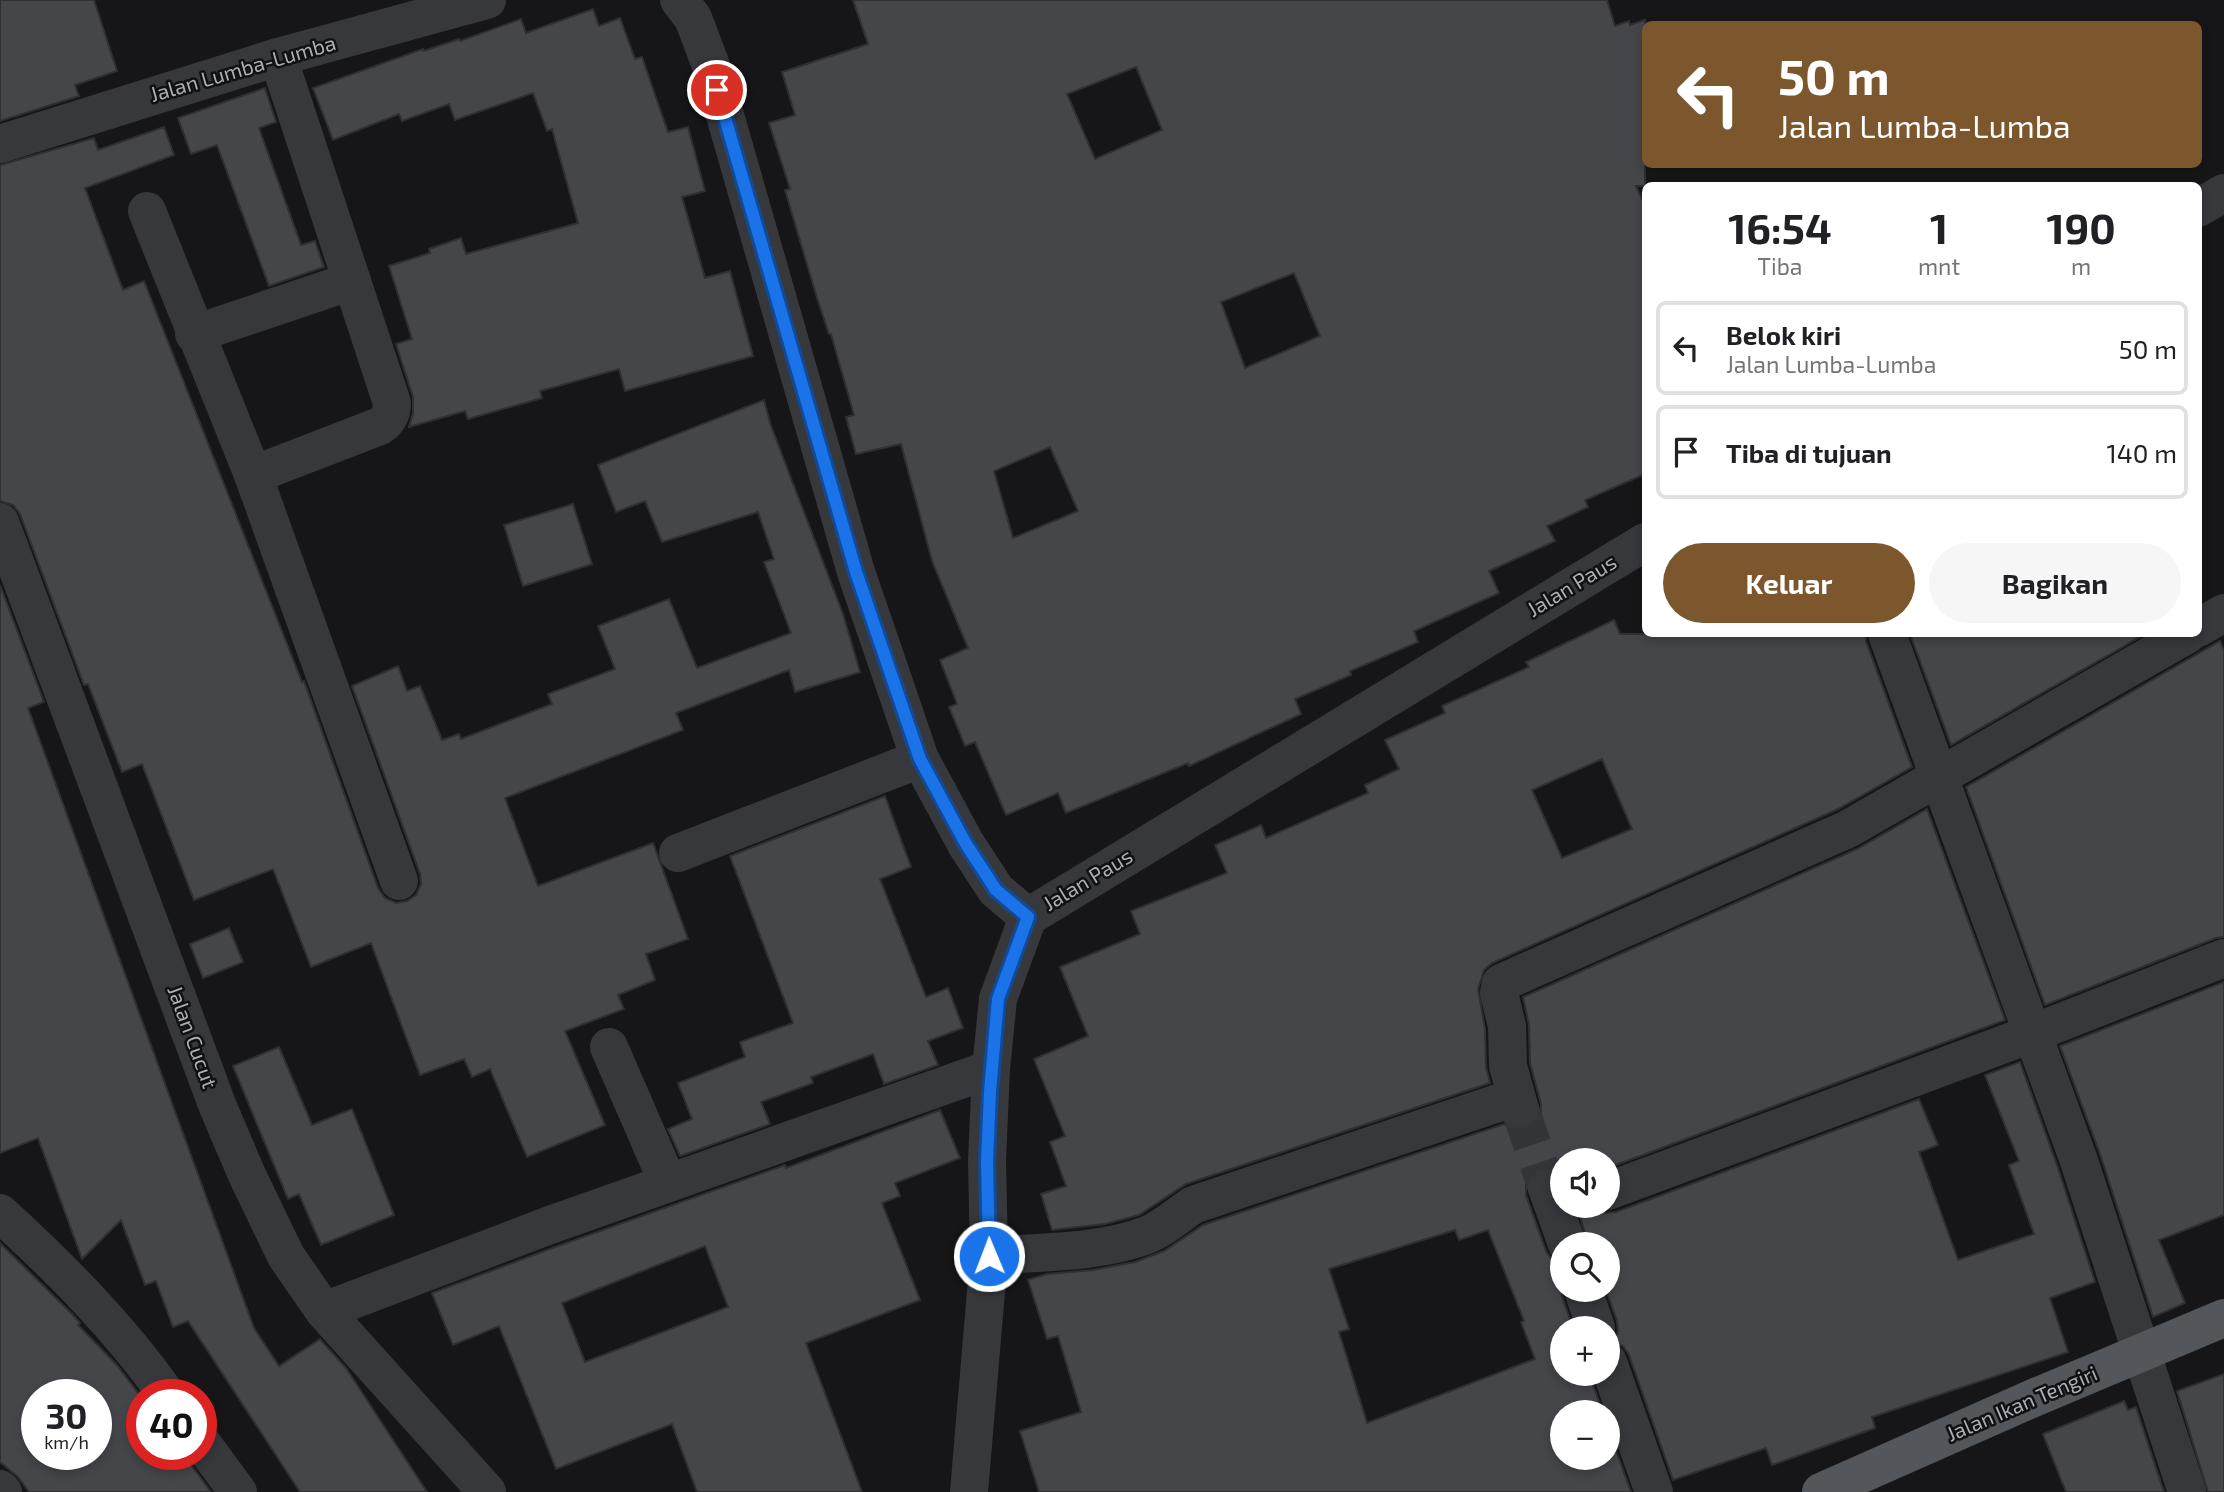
<!DOCTYPE html>
<html lang="id">
<head>
<meta charset="utf-8">
<style>
	body { margin:0; font-family:"Exo 2",sans-serif; background:#f6f6f6; color:#202124; height:100vh; display:flex; flex-direction:column; font-size:26px; white-space:nowrap }
	* { box-sizing:border-box; margin:0 }
	p { font-size:23px; color:#757577 }
	.icon { flex:none; width:38px; height:38px; fill:none; stroke:currentColor; stroke-width:2; stroke-linecap:round; stroke-linejoin:round }
	.map { position:relative; flex:1; overflow:hidden }
	.details { position:absolute; left:1642px; top:182px; width:560px; height:455px; display:flex; flex-direction:column; background:#fff; border-radius:10px; box-shadow:0 4px 10px #0003 }
	.details>* { flex:none }
	.hud { position:absolute; left:1642px; top:21px; width:560px; height:147px; border-radius:10px; box-shadow:0 4px 10px #0003; background:#7c562d; color:#fff; overflow:hidden }
	.buttons { position:absolute; left:1550px; top:1148px; display:grid; gap:14px }
	.buttons a { display:grid; place-items:center; width:70px; height:70px; border-radius:50%; background:#fff; box-shadow:0 4px 10px #0003; font-size:35px }
	.speed { position:absolute; left:21px; top:1379px; display:flex; gap:14px; font-size:35px; font-weight:700; text-align:center }
	.speed>* { display:grid; place-content:center; width:91px; height:91px; border-radius:50%; background:#fff; box-shadow:0 4px 10px #0003; line-height:1 }
	.speed small { font-size:18px; font-weight:400 }
	.speed .limit { border:10px solid #d22; background:#fff; color:#111 }
	.pin { position:absolute; display:grid; place-items:center; width:60px; height:60px; color:#fff; margin:-30px; border:4px solid #fff; border-radius:50%; box-shadow:0 2px 7px #0007 }
	.me { position:absolute; width:77px; margin:-38px; rotate:359deg; stroke-linejoin:round; filter:drop-shadow(0 0 5px #0008) }
	.turn { display:flex; align-items:center; gap:24px; height:147px; padding:0 21px; font-size:32px }
	.turn .icon { width:91px; height:91px; stroke-width:2.5 }
	.turn b { display:block; font-size:49px; line-height:60px }
	.eta { display:flex; justify-content:space-evenly; align-items:center; height:119px; text-align:center }
	.eta b { font-size:42px; font-weight:700; line-height:49px }
	.action { display:flex; gap:14px; margin-top:auto; padding:14px 21px }
	.action a { flex:1; height:80px; border-radius:42px; background:#7c562d; color:#fff; font-size:28px; font-weight:700; line-height:80px; text-align:center }
	.action a+a { background:#f6f6f6; color:#202124 }
	ul { padding:0; list-style:none }
	li { display:flex; align-items:center; gap:21px; height:94px; margin:0 14px 10px; padding:0 7px; border:4px solid #e0e0e0; border-radius:10px }
	li div { flex:1 }
	li b { display:block; font-size:26px }
	li em { font-style:normal }
	.map>svg:first-child { display:block }
	.building { fill:#45464a; stroke:#303033; stroke-width:2; fill-rule:evenodd }
	.lines { fill:none; stroke-linecap:round; stroke-linejoin:round }
	.minor-tunnel { stroke:#333538; stroke-width:38; stroke-dasharray:38 19; stroke-linecap:butt }
	.minor { stroke:#37383c; stroke-width:38 }
	.major { stroke:#53565b; stroke-width:38 }
	.route-casing { stroke:#114b97; stroke-width:18 }
	.route { stroke:#1a73e8; stroke-width:12 }
	.labels { text-anchor:middle; stroke-width:5; stroke-linejoin:round; paint-order:stroke }
	.street-label { font-size:21px; fill:#a8afb7; stroke:#111112 }
</style>
</head>
<body>
<div class="map">
<svg width="2224" height="1492" viewBox="0 0 2224 1492">
	<rect width="100%" height="100%" fill="#161618"/>
	<g class="building">
		<polygon points="0,0 94,0 117,71 75,85 79,96 0,121"/>
		<path d="M853,0h754l8,26 14,-5 1,4 15,-5v166h-9l9,20v268l-60,26 3,7 -41,19 8,15 -66,30 10,22 -85,38 4,11 -68,29 1,4 -56,24 6,15 -112,52 -1,-3 -122,50 -8,-20 -52,22 -31,-73 -10,4 -16,-39 8,-3 -17,-44 28,-12 -36,-87 -31,-117 -45,10 -10,-37 8,-2 -23,-81h-2l-12,-36 -32,-108 5,-1 -21,-66 26,-8 -13,-43 86,-28zM1136,67l26,63 -67,29 -28,-65zM1294,273l26,63 -75,32 -24,-66zM1050,447l28,64 -65,27 -19,-67z"/>
		<polygon points="593,9 599,26 620,18 635,59 642,57 668,132 688,127 705,191 682,197 705,278 730,271 753,356 625,391 619,369 540,391 542,398 468,419 465,411 409,427 413,413 413,397 396,344 412,339 389,266 430,253 429,249 461,238 466,254 578,223 552,129 547,131 533,93 455,120 449,104 402,121 399,114 333,140 313,88 423,49 424,51 459,39 460,41 521,19 526,33"/>
		<polygon points="265,88 276,122 259,128 301,245 315,241 324,267 269,286 217,145 191,154 178,118"/>
		<polygon points="164,127 174,155 85,188 123,290 144,281 302,682 304,681 378,888 385,898 396,903 407,901 416,895 421,884 420,874 352,686 398,666 407,691 420,686 442,740 459,734 461,739 552,704 548,694 615,669 598,626 669,599 697,668 791,633 764,562 774,559 758,512 662,542 645,501 616,512 598,465 764,400 771,426 843,614 860,672 795,692 789,670 676,713 683,730 505,798 538,886 653,843 688,939 646,954 655,980 618,995 624,1009 565,1031 605,1125 527,1157 490,1069 472,1077 464,1059 420,1075 371,943 311,967 273,869 194,900 142,764 122,772 88,684 84,685 20,514 13,505 0,501 0,165 94,138 98,150"/>
		<polygon points="573,504 592,564 523,586 504,525"/>
		<polygon points="0,585 44,702 28,708 254,1328 279,1366 320,1339 346,1368 427,1492 300,1492 188,1321 173,1327 156,1281 145,1285 121,1220 82,1259 38,1138 0,1153"/>
		<path d="M1614,620l6,14h246v7l46,126 -74,42 -346,154 -8,7 -6,19 7,40 1,38 4,16 -304,101 -47,31 -34,9 -53,6 -11,-36 25,-8 -16,-44 15,-6 -31,-77 54,-23 -28,-69 80,-33 -9,-23 96,-38 -12,-28 46,-20 5,13 102,-45 -3,-8 34,-16 -14,-29 60,-27 -3,-7 87,-39 -3,-5zM1602,759l30,70 -70,29 -30,-68z"/>
		<polygon points="1910,634 2145,634 1951,745"/>
		<polygon points="2220,641 2224,651 2224,937 2216,938 2045,1005 1966,787"/>
		<polygon points="885,796 911,867 880,879 926,997 948,988 963,1028 928,1041 938,1065 884,1084 873,1054 811,1077 813,1083 761,1102 770,1124 680,1156 668,1129 692,1119 678,1083 745,1057 740,1042 793,1023 730,856"/>
		<path d="M1927,809l78,211 -397,148v-8h-45v13l-11,-6h-12l-9,6 -5,10v12l20,56 7,10 10,4 -1,31 11,32h-10v46h26l14,38h-40v46h45v-30l23,64h-592l-19,-61 61,-19 -23,-76 -11,3 -19,-59 19,-6 46,-4 42,-8 29,-11 39,-26 301,-101 10,6h13l9,-6 5,-10v-10l-11,-41 -1,-38 -6,-28 334,-148zM1455,1230l4,10 29,-10 36,91 -3,1 14,37 -168,64 -28,-91 10,-3 -20,-60z"/>
		<polygon points="229,928 243,962 203,978 190,944"/>
		<polygon points="2224,982 2224,1215 2159,1240 2185,1303 2153,1317 2100,1154 2060,1046"/>
		<polygon points="279,1047 312,1125 352,1109 394,1215 321,1245 299,1194 288,1199 233,1066"/>
		<polygon points="2020,1062 2058,1168 2095,1282 2050,1298 2068,1352 1872,1417 1875,1428 1772,1465 1766,1448 1673,1480 1629,1355 1623,1346 1613,1341 1618,1332 1617,1321 1606,1290 1608,1290 1608,1244 1588,1244 1577,1206 1592,1206 1605,1213 1616,1212 1919,1099 1938,1145 1919,1152 1958,1260 2034,1234 2009,1165 2019,1161 1985,1075"/>
		<path d="M940,1110l20,48 -65,25 5,13 -18,7 38,97 -114,43 56,149h-165l-25,-68 -116,45 -57,-143 -46,19 -21,-52 126,-47 227,-81 1,3zM705,1246l23,61 -143,55 -23,-59z"/>
		<path d="M0,1243l72,71 8,9 -2,2 38,39 26,34v56h41l28,38h-182l-11,-15 -18,-15zM37,1395h59v59h-59z"/>
		<polygon points="2224,1374 2224,1492 2208,1492 2177,1391"/>
		<polygon points="2124,1401 2128,1410 2136,1407 2164,1492 2066,1492 2043,1434"/>
	</g>
	<g class="lines">
		<polyline class="minor-tunnel" points="1520,1109 1547,1188"/>
		<g class="minor">
			<polyline points="679,0 693,18 710,63 856,572 920,759 966,844 996,890 1028,917"/>
			<polyline points="0,144 278,57 487,0"/>
			<polyline points="2198,208 2224,193"/>
			<polyline points="147,211 253,475 399,881"/>
			<polyline points="194,334 352,281"/>
			<path d="M253,475l127,-49c9,-6 12,-12 12,-23l-114,-346"/>
			<polyline points="0,522 218,1107 247,1175 286,1256 324,1311 487,1492"/>
			<polyline points="2198,628 2224,613"/>
			<polyline points="1887,634 2079,1161 2187,1492"/>
			<polyline points="678,853 920,759"/>
			<polyline points="609,1047 668,1183"/>
			<polyline points="1520,1109 1508,1066 1507,1026 1499,993 1501,983 1848,829 2188,634"/>
			<polyline points="1547,1188 1567,1244"/>
			<polyline points="1608,1191 2031,1034 2224,958"/>
			<path d="M0,1213c61,56 119,114 167,182"/>
			<path d="M989,1256c50,-4 111,-3 158,-21 17,-7 31,-20 46,-30l323,-108"/>
			<polyline points="1583,1290 1596,1328"/>
			<polyline points="324,1311 550,1225 991,1069"/>
			<polyline points="1608,1362 1654,1492"/>
			<polyline points="201,1442 238,1492"/>
			<polyline points="0,1489 3,1492"/>
			<polyline points="969,1492 989,1256 987,1161 991,1069 998,999 1028,917 1645,542"/>
		</g>
		<polyline class="major" points="1821,1492 2038,1396 2224,1318"/>
	</g>
	<g class="lines">
		<defs>
			<polyline id="route" points="717,90 856,572 920,759 966,844 996,890 1028,917 998,999 990,1092 987,1161 989,1256"/>
		</defs>
		<use href="#route" class="route-casing"/>
		<use href="#route" class="route"/>
	</g>
	<g class="labels">
		<g class="street-label">
			<text transform="translate(243 69) rotate(-16)" y="7">Jalan Lumba-Lumba</text>
			<text transform="translate(1572 586) rotate(-31)" y="7">Jalan Paus</text>
			<text transform="translate(1088 880) rotate(-31)" y="7">Jalan Paus</text>
			<text transform="translate(192 1037) rotate(70)" y="7">Jalan Cucut</text>
			<text transform="translate(2022 1404) rotate(-23)" y="7">Jalan Ikan Tengiri</text>
		</g>
	</g>
</svg>
<div class="buttons">
<a><svg class="icon" aria-label="sound" viewBox="0 0 24 24"><path d="M4 9h4l5-4v14l-5-4H4zM17 9q2 3 0 6"/></svg></a>
<a><svg class="icon" aria-label="search" viewBox="0 0 24 24"><circle cx="10" cy="10" r="6"/><path d="M15 15l6 6"/></svg></a>
<a>+</a>
<a>−</a>
</div>
<div class="speed"><div>30<small>km/h</small></div><div class="limit">40</div></div>
<div class="pin" style="left:717px;top:90px;background:#d93025"><svg class="icon" aria-label="arrive" viewBox="0 0 24 24"><path d="M6 21V4h12l-3 4 3 4H6"/></svg></div>
<svg class="me" style="left:989px;top:1256px" viewBox="-20 -20 40 40"><circle r="17" fill="#1a73e8" stroke="#fff" stroke-width="3"/><path d="M0-11L8 9 0 5-8 9z" fill="#fff"/></svg>
<div class="hud">
<div class="turn"><svg class="icon" aria-label="left" viewBox="0 0 24 24"><path d="M17 20v-9H6M10 6l-5 5 5 5"/></svg><div><b>50 m</b>Jalan Lumba-Lumba</div></div>
</div>
<section class="details">
<div class="eta">
<div><b>16:54</b><p>Tiba</p></div>
<div><b>1</b><p>mnt</p></div>
<div><b>190</b><p>m</p></div>
</div>
<ul>
<li><svg class="icon" aria-label="left" viewBox="0 0 24 24"><path d="M17 20v-9H6M10 6l-5 5 5 5"/></svg><div><b>Belok kiri</b><p>Jalan Lumba-Lumba</p></div><em>50 m</em></li>
<li><svg class="icon" aria-label="arrive" viewBox="0 0 24 24"><path d="M6 21V4h12l-3 4 3 4H6"/></svg><div><b>Tiba di tujuan</b></div><em>140 m</em></li>
</ul>
<div class="action"><a>Keluar</a><a>Bagikan</a></div>
</section>
</div>
</body>
</html>
